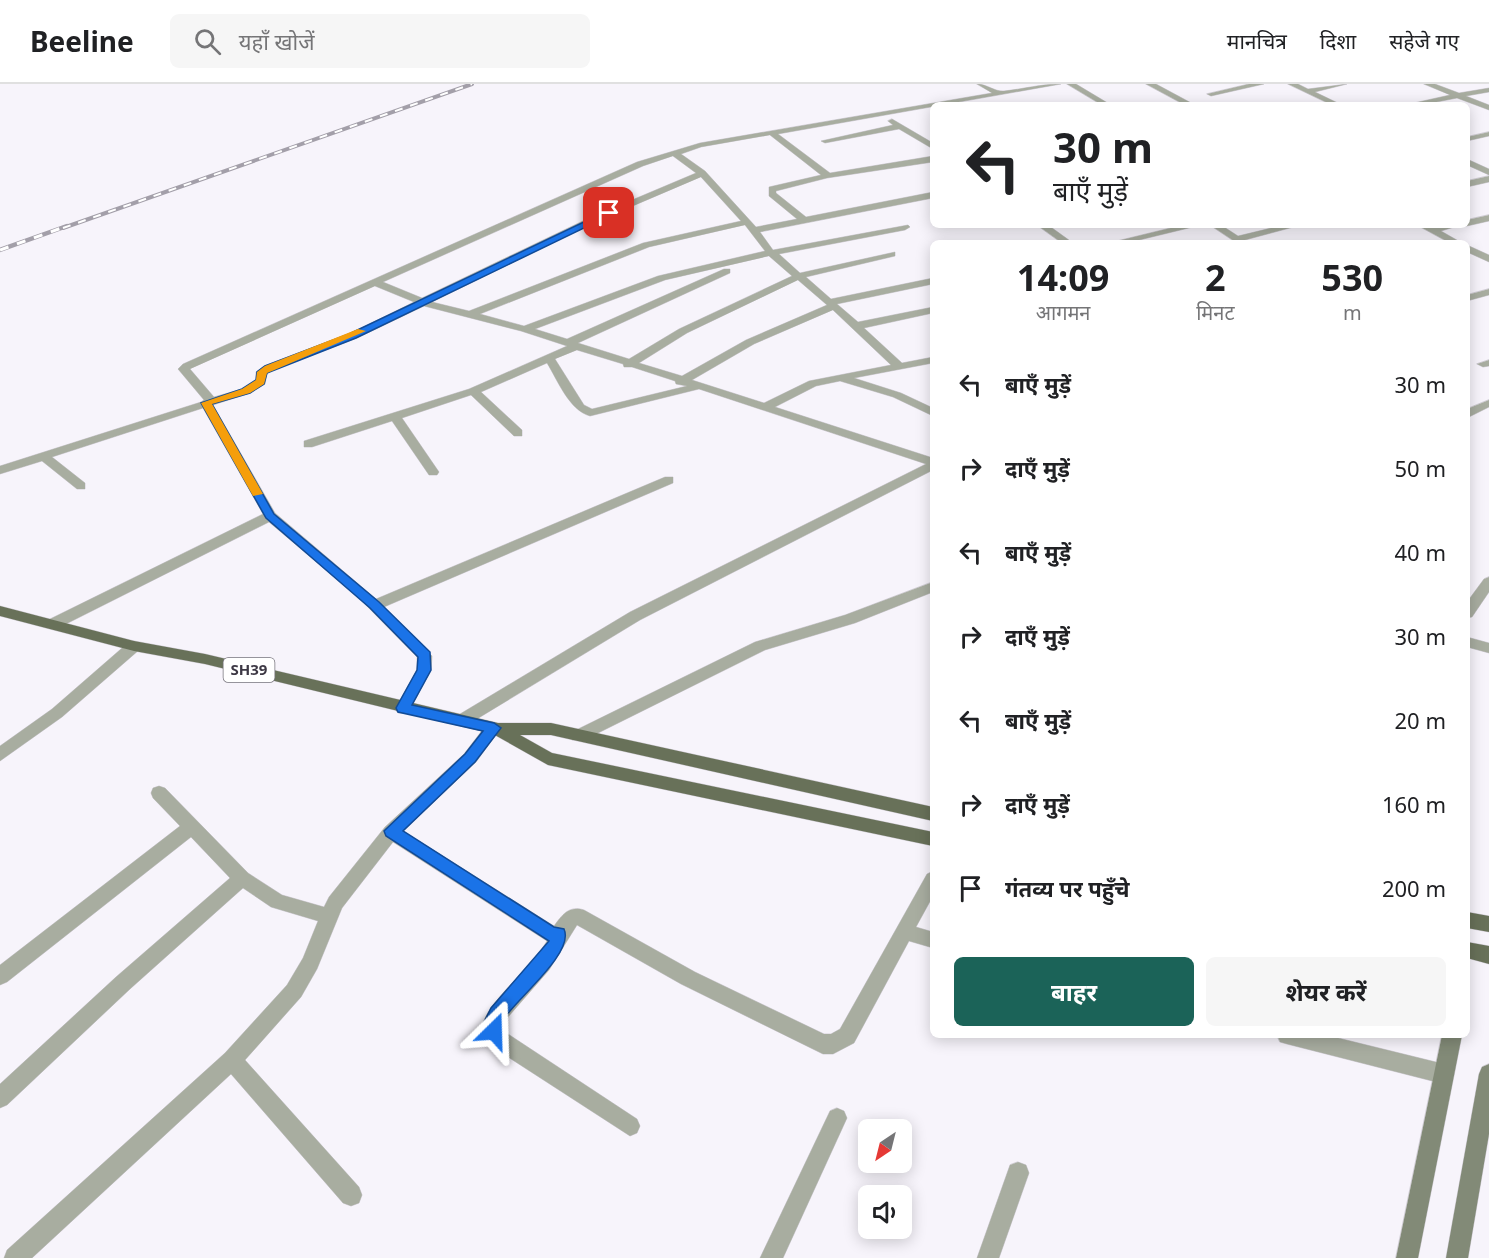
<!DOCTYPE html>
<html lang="hi">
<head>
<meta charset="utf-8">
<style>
	body { margin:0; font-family:"Noto Sans","Noto Sans Devanagari",sans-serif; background:#f6f6f6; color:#202124; height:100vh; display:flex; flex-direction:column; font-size:22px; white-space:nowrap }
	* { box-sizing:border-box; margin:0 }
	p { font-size:20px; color:#757577 }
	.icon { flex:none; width:33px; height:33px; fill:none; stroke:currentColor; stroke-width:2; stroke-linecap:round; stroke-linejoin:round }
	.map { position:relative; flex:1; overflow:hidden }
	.drawer { position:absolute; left:930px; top:156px; width:540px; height:798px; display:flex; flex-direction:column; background:#fff; border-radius:9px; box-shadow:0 3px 15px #0003 }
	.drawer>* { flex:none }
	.top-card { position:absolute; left:930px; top:18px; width:540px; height:126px; border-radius:9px; box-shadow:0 3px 15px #0003; background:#fff; color:#202124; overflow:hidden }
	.needle { width:39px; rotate:215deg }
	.fabs { position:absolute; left:858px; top:1035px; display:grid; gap:12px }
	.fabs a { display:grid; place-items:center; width:54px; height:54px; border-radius:9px; background:#fff; box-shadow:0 3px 15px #0003; font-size:30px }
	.pin { position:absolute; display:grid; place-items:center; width:51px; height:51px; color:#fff; margin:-26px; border-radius:12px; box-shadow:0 3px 9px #0006 }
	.me { position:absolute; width:66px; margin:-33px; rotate:22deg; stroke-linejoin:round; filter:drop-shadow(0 0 4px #0008) }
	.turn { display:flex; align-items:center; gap:21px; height:126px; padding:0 24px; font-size:27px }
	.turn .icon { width:78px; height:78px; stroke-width:2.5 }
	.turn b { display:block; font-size:42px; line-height:51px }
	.eta { display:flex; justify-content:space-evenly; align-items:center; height:102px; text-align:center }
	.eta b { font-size:36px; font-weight:700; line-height:42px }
	.action { display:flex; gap:12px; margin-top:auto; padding:12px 24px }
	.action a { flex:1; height:69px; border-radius:9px; background:#1b6358; color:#fff; font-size:24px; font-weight:700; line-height:69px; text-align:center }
	.action a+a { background:#f6f6f6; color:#202124 }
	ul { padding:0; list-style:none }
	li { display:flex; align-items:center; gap:18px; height:84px; padding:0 24px }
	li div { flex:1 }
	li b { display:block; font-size:22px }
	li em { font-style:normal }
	header { display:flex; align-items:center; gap:36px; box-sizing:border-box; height:84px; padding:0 30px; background:#fff; border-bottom:2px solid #e0e0e0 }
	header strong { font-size:28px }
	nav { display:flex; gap:33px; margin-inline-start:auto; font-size:21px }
	.search { width:420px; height:54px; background:#f6f6f6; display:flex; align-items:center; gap:15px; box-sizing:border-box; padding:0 21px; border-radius:9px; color:#757577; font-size:22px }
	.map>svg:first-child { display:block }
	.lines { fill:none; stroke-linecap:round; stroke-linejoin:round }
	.street-casing { stroke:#d2ced7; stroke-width:1 }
	.secondary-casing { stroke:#d2ced7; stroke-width:1 }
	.primary-casing { stroke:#d2ced7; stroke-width:1 }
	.street { fill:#a8ada0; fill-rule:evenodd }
	.secondary { fill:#828a77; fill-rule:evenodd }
	.primary { fill:#687159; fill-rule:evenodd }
	.rail-far1-casing { stroke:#a39fa9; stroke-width:4 }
	.rail-casing { stroke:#a39fa9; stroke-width:4.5 }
	.rail-far1 { stroke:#fff; stroke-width:2; stroke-dasharray:8; stroke-linecap:butt }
	.rail { stroke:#fff; stroke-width:3; stroke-dasharray:9; stroke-linecap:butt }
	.route { fill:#1a73e8; stroke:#114b97; stroke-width:1.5 }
	.slow { fill:#f59e0b }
	.labels { text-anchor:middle; stroke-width:4.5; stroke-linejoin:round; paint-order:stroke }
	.shield { fill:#fff; stroke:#77747d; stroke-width:1.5 }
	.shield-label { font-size:15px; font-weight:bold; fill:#3d3845 }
</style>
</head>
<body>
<header>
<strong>Beeline</strong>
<div class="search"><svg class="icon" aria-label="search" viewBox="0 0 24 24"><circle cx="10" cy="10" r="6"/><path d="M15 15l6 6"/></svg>यहाँ खोजें</div>
<nav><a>मानचित्र</a><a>दिशा</a><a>सहेजे गए</a></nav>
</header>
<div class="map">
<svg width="1489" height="1174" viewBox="0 0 1489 1174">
	<rect width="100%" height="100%" fill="#f7f4fb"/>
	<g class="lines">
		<defs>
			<g id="street">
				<path d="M977,0c10,0 18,8 27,7 19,-2 37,-7 57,-7l-283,50 52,39 103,-17v6l-106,16 -51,13v2l30,24 127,-25v6l-173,34 13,18 135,-25 2,2 -5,3 -126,24 21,19 95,-21v4l-89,21 25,22 102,-21v6l-96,20 21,18 75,-15v6l-69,15 38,35 31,-6v6l-79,15 47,15 32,15v8l-40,-19 -53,-16 -24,5 -41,21 158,51v12l-293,150 -173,105h-12l-2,-4 2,-4 175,-105 296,-148 -227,-75 -109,27c-21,-6 -32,-35 -43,-53l-66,29 41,38v6h-8l-43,-41 -69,23 37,54 -2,3h-8l-37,-54 -80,26h-8v-6l165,-52 98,-43 -46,-15 -97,-25 -67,32 -85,32 -5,3 -2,11 -15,9 -37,12 62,108 101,86 289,-122h8v6l-289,124 48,49 -1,14 -23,43h-10l-3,-4 22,-39v-13l-59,-60 -89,-75 -211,106 -5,1 -7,-5 2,-4 215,-106 -60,-106 -151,49 33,26v6h-8l-35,-28 -42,13v-8l201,-64 3,-2 -26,-31 5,-5 454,-202 63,-19 292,-50zM770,51l51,40 -52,12v9l28,23 -41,8 -51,-56 -24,-17 20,-7zM673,72l23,17 -109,46 -165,79 -39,-16 260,-116zM701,93l40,44 -98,22 -174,68 -37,-9 161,-79zM745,141l20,26 -107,25 -134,50 -44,-12 169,-67zM769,172l23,20 -113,53 -50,30 -51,-16 152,-70v-4h-6l-157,70 -32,-10 130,-49zM798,196l29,25 -81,35 -64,36 -43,-13 48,-30zM375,202l39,16 -65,32 -85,32 -8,6v9l-14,8 -28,8 -24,-28zM833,226l58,55 -82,16 -45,22 -72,-23 62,-36zM577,266l46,14 1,3h8l43,14 1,3 11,2 -95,23 -8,-4 -29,-46z"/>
				<polygon points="1067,0 1076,0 1111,21 1102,21"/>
				<polygon points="1146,0 1156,0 1195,21 1185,21"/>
				<polygon points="1249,0 1264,0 1211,12 1207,10"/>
				<polygon points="1288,0 1298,0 1308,5 1347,0 1315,8 1342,21 1332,21"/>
				<polygon points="1424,0 1435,0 1459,9 1489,4 1489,8 1466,12 1489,21 1489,26 1457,14 1421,21 1405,21 1450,11"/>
				<polygon points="892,35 933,59 933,65 899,45 825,59 821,57 893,41 888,37"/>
				<polygon points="1489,48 1489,52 1467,57 1467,53"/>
				<polygon points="1467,75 1489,85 1489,91 1467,81"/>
				<polygon points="1489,92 1489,98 1467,103 1467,97"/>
				<polygon points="1489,131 1489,137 1467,142 1464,141 1467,141 1467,136"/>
				<polygon points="1037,141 1048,141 1073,159 1062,159"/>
				<polygon points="1183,141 1201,141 1127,159 1109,159"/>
				<polygon points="1210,141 1221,141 1238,152 1284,141 1301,141 1245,156 1248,159 1237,159"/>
				<polygon points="1417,141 1461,141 1441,147 1462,159 1450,159"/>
				<polygon points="1467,161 1489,171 1489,178 1467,168"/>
				<polygon points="1489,205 1489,211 1467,217 1467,211"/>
				<polygon points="1489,276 1489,282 1483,283 1477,280"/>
				<polygon points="1489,316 1489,323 1467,334 1467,325"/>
				<polygon points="1489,493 1489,508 1472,533 1467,534 1467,518 1484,495"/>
				<polygon points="933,498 933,508 855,539 765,566 584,656 572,656 570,652 572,648 755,558 845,531"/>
				<polygon points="1467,553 1489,559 1489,569 1467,563"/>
				<polygon points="134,557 141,562 139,566 62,633 0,677 0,662 52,625 129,558"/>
				<path d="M493,638l6,2 2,4 -25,34 -73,69 151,95c8,-11 15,-21 30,-16l111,62 129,62h7l9,-5 87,-155 6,-3v25l-17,31 17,5v16l-24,-7 -55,102 -21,11h-10l-142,-70 -104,-59 -28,45 -47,54 3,8 132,87 3,7 -3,7 -7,3 -139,-90 -9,-22c14,-32 47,-52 65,-83l-154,-99 -51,66 -25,61 -16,28 -56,63 114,127 3,8 -3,8 -8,3 -8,-3 -112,-129 -199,184h-28l3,-8 218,-197 62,-68 16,-27 15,-37 -47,-14 -28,-19 -113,101 -123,116 -7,3v-24l116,-107 114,-99 -39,-41 -184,145 -7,3v-20l180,-139 -27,-28 -2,-5 2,-5 6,-2 6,2 83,85 34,22 42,12 5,-10 56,-70 79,-73 23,-30z"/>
				<polygon points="1277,951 1326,951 1444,980 1451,983 1454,990 1451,997 1444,1000 1287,960 1280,958"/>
				<polygon points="837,1024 844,1027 847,1034 783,1174 760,1174 830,1027"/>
				<polygon points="1018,1078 1026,1081 1029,1089 999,1174 977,1174 1010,1081"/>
			</g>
			<g id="secondary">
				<polygon points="1442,951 1462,951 1418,1174 1396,1174"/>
				<polygon points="1489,980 1489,1050 1468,1174 1446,1174 1479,990 1482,983"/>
			</g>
			<g id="primary">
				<polygon points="0,522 134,557 205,570 498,639 551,639 933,723 933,737 551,651 520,651 552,669 933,748 933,762 548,681 493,650 205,580 134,567 0,532"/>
				<polygon points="1467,828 1489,832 1489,848 1467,844"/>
				<polygon points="1467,858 1489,862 1489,880 1467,874"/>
			</g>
		</defs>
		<use href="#street" class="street-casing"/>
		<use href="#secondary" class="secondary-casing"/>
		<use href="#primary" class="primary-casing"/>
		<use href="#street" class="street"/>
		<use href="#secondary" class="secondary"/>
		<use href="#primary" class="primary"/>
		<defs>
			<polyline id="rail-far1" points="63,144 472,0"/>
			<polyline id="rail" points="0,166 67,142"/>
		</defs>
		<use href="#rail-far1" class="rail-far1-casing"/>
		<use href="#rail" class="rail-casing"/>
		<use href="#rail-far1" class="rail-far1"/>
		<use href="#rail" class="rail"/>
	</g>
	<path class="route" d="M609,126l2,5 -255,123 -84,33 -5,2 -3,11 -14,9 -38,11 62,110 105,88 51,50 1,18 -19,35 82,18 7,5 -26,34 -72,69 151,96 10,2c11,24 -48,70 -61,91 -3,6 0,11 -3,17l-6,3 -6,-3 -5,-13 8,-16 58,-67 -163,-105 -2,-5 81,-77 18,-23 -85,-19 -2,-4 21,-38 1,-13 -48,-49 -104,-90 -65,-115 41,-14 14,-9 1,-8 8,-6 84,-32z"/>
	<polygon class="slow" points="358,245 366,247 272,287 267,289 264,300 250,309 212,320 263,410 253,412 201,319 242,305 256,296 257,288 265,282"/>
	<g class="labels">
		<rect class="shield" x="223.5" y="574" width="51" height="24" rx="4.5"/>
		<g class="shield-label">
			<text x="249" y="591">SH39</text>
		</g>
	</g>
</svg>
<div class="fabs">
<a><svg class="needle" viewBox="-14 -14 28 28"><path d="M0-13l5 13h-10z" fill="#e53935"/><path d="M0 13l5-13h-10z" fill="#757577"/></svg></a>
<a><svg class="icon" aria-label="sound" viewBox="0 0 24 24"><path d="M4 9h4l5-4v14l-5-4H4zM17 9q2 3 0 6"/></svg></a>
</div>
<div class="pin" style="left:609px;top:129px;background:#d93025"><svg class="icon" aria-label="arrive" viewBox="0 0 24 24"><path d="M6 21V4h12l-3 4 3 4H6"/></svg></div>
<svg class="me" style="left:494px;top:947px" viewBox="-20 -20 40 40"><path d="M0-17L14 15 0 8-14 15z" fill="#1a73e8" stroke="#fff" stroke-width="4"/></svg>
<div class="top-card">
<div class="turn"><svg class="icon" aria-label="left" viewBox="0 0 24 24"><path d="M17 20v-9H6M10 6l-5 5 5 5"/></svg><div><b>30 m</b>बाएँ मुड़ें</div></div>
</div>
<section class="drawer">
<div class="eta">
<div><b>14:09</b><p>आगमन</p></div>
<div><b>2</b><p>मिनट</p></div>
<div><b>530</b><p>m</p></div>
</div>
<ul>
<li><svg class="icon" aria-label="left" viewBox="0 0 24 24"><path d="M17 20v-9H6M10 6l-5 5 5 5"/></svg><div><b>बाएँ मुड़ें</b></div><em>30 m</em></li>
<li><svg class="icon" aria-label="right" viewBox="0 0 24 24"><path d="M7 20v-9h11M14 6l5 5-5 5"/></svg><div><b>दाएँ मुड़ें</b></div><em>50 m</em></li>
<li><svg class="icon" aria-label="left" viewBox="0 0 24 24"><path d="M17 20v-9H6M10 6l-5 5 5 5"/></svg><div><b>बाएँ मुड़ें</b></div><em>40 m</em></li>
<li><svg class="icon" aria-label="right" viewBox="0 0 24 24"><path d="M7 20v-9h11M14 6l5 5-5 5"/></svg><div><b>दाएँ मुड़ें</b></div><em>30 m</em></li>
<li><svg class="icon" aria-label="left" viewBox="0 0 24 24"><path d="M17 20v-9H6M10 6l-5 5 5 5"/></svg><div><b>बाएँ मुड़ें</b></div><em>20 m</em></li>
<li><svg class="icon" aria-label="right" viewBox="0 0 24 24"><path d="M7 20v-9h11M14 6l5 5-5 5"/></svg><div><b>दाएँ मुड़ें</b></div><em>160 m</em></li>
<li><svg class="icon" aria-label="arrive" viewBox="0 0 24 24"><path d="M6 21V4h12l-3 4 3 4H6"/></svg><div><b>गंतव्य पर पहुँचे</b></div><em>200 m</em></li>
</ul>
<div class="action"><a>बाहर</a><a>शेयर करें</a></div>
</section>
</div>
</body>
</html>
